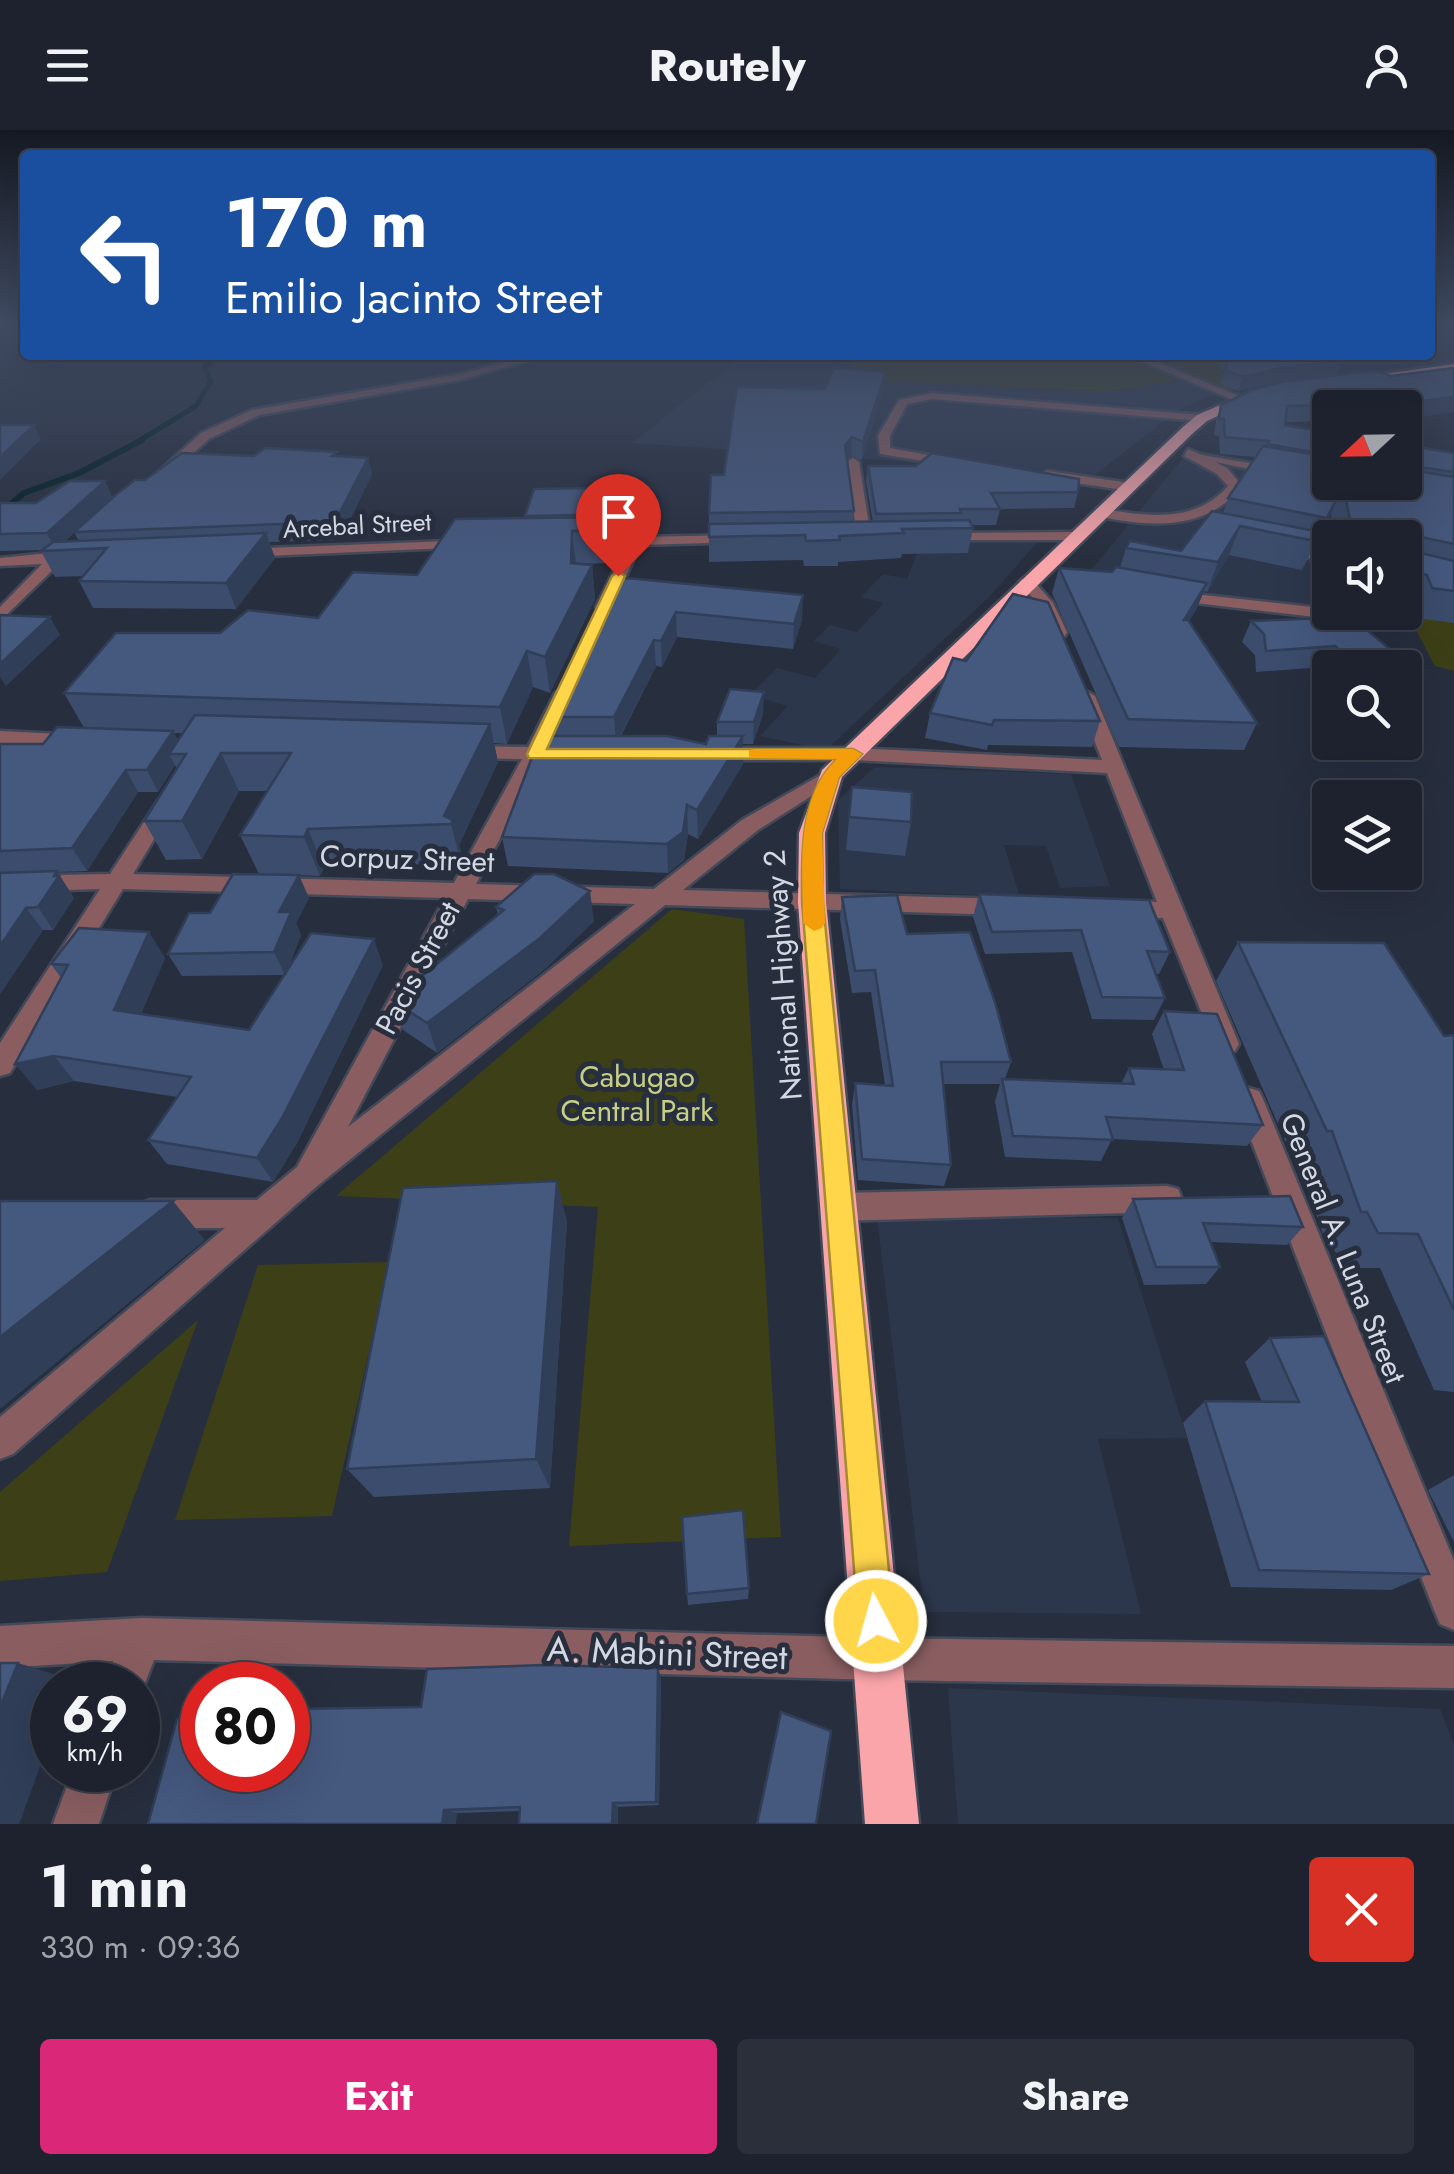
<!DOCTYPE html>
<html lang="en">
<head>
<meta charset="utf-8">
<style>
	body { margin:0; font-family:Jost,sans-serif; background:#2a2f3a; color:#f1f3f6; height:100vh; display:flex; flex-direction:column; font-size:38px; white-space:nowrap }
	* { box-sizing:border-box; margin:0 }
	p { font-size:32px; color:#a0a4aa }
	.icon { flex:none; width:55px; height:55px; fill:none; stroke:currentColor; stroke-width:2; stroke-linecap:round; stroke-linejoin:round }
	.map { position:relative; height:1694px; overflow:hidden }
	.panel { display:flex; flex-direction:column; background:#1d222e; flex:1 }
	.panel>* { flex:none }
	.banner { position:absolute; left:20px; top:20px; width:1415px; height:210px; border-radius:10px; box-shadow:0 10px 40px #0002,0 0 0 2px #3b3f4a; background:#1a4fa0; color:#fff; overflow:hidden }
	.needle { width:65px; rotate:248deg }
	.tools { position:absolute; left:1312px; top:260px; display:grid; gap:20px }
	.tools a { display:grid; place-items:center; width:110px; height:110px; border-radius:10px; background:#1d222e; box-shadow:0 10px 40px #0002,0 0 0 2px #3b3f4a; font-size:50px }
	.speed { position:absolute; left:30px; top:1532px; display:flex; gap:20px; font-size:50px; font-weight:700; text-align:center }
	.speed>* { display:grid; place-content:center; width:130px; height:130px; border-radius:50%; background:#1d222e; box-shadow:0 10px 40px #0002,0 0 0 2px #3b3f4a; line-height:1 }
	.speed small { font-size:25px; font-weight:400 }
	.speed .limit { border:15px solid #d22; background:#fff; color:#111 }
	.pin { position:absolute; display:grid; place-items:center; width:85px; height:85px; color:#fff; margin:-102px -42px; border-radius:50% 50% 50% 0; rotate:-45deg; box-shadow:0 0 10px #0007 }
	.pin .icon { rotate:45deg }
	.me { position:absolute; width:110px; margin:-55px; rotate:354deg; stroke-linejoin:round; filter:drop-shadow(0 0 8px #0008) }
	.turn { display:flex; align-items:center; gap:35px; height:210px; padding:0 40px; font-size:45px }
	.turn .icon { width:130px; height:130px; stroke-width:2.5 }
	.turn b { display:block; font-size:70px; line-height:85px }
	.round { display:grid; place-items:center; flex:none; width:105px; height:105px; border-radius:10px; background:#2a2f3a }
	.overview { display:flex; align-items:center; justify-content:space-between; height:170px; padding:0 40px }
	h1 { font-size:60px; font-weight:700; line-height:75px }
	.action { display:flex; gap:20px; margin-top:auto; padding:20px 40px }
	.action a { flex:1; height:115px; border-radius:10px; background:#db2777; color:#fff; font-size:40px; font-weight:700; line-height:115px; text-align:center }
	.action a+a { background:#2a2f3a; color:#f1f3f6 }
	header { display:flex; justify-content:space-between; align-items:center; height:130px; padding:0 40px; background:#1d222e; font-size:45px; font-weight:700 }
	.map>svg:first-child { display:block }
	.built { fill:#2d374c }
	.green { fill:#3d4017 }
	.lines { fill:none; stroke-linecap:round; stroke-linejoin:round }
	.stream-far1 { stroke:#001f23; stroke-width:5 }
	.stream { stroke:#001f23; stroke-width:6 }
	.minor-casing { stroke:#434958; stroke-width:5 }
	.highway-casing { stroke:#434958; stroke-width:5 }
	.minor { fill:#8a5e61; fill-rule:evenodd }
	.highway { fill:#faa5aa; fill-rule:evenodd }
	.wall { fill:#3b4c6c; fill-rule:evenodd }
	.shaded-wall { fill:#303e58 }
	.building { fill:#45587e; stroke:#303e58; stroke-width:2.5 }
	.route { fill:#ffd54a; stroke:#a68a30; stroke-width:2.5 }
	.slow { fill:#f59e0b }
	.labels { text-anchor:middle; stroke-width:10; stroke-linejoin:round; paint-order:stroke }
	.far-street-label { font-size:25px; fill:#d3d8e2; stroke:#272e3e }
	.street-label { font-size:30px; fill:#d3d8e2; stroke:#272e3e }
	.park-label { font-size:30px; fill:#c7cf84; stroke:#272e3e }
	.near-street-label { font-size:35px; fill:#d3d8e2; stroke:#272e3e }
</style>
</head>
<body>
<header><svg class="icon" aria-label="menu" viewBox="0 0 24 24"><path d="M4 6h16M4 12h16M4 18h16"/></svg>Routely<svg class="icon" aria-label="person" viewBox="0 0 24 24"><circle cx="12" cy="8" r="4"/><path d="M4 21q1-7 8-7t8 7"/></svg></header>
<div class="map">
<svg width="1454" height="1694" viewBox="0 0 1454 1694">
	<rect width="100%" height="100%" fill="#272e3e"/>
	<g class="built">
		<polygon points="742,226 848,228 856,249 1107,262 1185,249 1218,263 1178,280 1086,352 885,330 632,313"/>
		<polygon points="1190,319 1295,338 1330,352 1405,408 1330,408 1330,477 1163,464 1087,445"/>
		<polygon points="923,408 1041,408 990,466 826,620 760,606 788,576 750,565 777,538 815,548 841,519 814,511 830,495 857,502 884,473 861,467 883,444 907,449"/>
		<polygon points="875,637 1071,644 1110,756 1060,758 1046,716 1004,715 1020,767 840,759 838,670"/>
		<polygon points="877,1087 1118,1088 1187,1308 1098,1309 1141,1484 924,1482"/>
		<polygon points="948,1558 1440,1579 1454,1615 1454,1694 958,1694"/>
	</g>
	<g class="green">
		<polygon points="862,225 1249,225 1266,231 1218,238 1256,255 1218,263 1185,249 1107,262 855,249 848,228"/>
		<polygon points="1405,459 1454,466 1454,541 1435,536 1405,479"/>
		<polygon points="672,779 744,789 781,1407 569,1416 598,1077 336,1066"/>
		<polygon points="389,1132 332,1386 175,1390 258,1135"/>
		<polygon points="198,1190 107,1442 0,1451 0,1362"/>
	</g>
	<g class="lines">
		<polyline class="stream-far1" points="137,312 196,276 211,251 204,237 221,225"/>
		<polyline class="stream" points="0,383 24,363 79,343 142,310"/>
		<defs>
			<g id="minor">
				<polygon points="532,225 549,225 460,250 259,285 209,309 166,348 155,345 201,303 252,280 460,244"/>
				<polygon points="1126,225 1140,225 1246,269 1236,271"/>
				<polygon points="932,263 1202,285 1208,288 1202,291 932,269 907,274 890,306 890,318 962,331 962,337 880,324 878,306 899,270"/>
				<path d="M1188,319l14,6 128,22v5h5l-5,3 -115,-23 12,6 15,18c-36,46 -93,41 -145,30l-2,-3 7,-4c45,7 93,15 126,-23l-11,-12 -33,-18z"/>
				<polygon points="853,328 859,332 871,407 864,411 857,407 847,332"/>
				<polygon points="1047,341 1130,353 1137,357 1130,361 1042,348 1041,345"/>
				<polygon points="940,403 1077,402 1084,406 1077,410 935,410 935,404"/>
				<polygon points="740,405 747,409 745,412 640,415 612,477 604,482 596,477 626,416 585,416 578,412 585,408"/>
				<polygon points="475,410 477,413 470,417 240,427 233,423 240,419"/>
				<polygon points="1277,413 1330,424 1330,432 1272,420 1270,417"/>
				<polygon points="59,422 87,428 60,433 0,491 0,477 42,434 0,436 0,428"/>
				<polygon points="1022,449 1032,449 1053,473 1067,502 1065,506 1053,506 1038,474 1019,452"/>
				<polygon points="1167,461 1330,479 1330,482 1409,488 1417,493 1409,498 1161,469 1161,463"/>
				<path d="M564,558l9,5 -25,55h17l10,6 -10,6 -23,-1 -66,125 178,5 88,-69 89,-51 10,6 -3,4 -80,51 -75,60 324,9 12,8 -12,8 -342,-10 -349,282 -303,267 -13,5v-42l225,-189h-75l-11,-4 -4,-10 4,-10 11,-4h107l40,-33 148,-269 -322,-9 -113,184 -10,3v-33l100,-154 -100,3v-16l110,-2 49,-75 7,-2 10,6 -43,71 321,9 68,-124 -57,-1 -10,-6 10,-6 63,1 27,-54zM468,769l167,5 -287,223z"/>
				<polygon points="1086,561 1095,566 1239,914 1235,921 1226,924 1217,921 1163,788 1122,787 1110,779 1122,771 1157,772 1107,643 853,630 710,630 700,624 710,618 853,618 1102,630 1077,566"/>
				<polygon points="0,601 80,605 90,611 80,617 0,613"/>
				<polygon points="1249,958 1259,961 1263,969 1454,1431 1454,1500 1440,1494 1434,1480 1235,969 1239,961"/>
				<polygon points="1167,1056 1178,1059 1182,1069 1178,1079 1167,1082 837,1091 826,1087 822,1077 826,1067 837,1063"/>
				<polygon points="141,1488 879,1508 1454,1516 1454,1558 879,1550 154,1530 138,1571 138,1555 104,1555 113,1531 0,1538 0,1496"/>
				<polygon points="73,1640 117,1640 99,1694 53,1694"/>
			</g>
			<g id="highway">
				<polygon points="1454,234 1454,242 1348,254 1342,250"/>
				<polygon points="1253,261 1265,264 1207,291 1193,303 842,647 825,703 826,772 919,1694 865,1694 798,772 799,703 822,640 1183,297 1197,285"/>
			</g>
		</defs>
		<use href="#minor" class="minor-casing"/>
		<use href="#highway" class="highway-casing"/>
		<use href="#minor" class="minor"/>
		<use href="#highway" class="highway"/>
	</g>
	<g class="wall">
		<polygon points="1224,225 1342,231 1337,245 1274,252 1238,261 1221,255 1224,241 1219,239"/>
		<polygon points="886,242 884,257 862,330 851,325 847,329 854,381 853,392 873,392 866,351 868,336 1078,362 1074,378 1000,379 996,395 971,395 973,398 968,423 902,424 901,428 838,432 838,436 804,436 803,430 709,432 709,383 724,345 825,259"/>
		<polygon points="1282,252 1454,282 1405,289 1405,278 1330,278 1330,291 1286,292 1285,295 1330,303 1330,352 1405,352 1405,315 1454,343 1452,346 1454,347 1454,493 1416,488 1411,475 1405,474 1405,408 1335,408 1331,383 1302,440 1229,425 1207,462 1204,461 1197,478 1189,491 1257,593 1244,620 1119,617 1052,463 1059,438 1112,442 1120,438 1126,418 1181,421 1223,383 1228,368 1255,327 1220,324 1219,306 1214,305 1216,291 1221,275"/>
		<polygon points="254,326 338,326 368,328 372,344 340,410 269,412 275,428 236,479 93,478 79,451 84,446 55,447 41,421 43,420 0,421 0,373 36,373 105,351 112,367 64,412 79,411 74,402 145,350"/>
		<path d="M641,357v46l-23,1 1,16 -6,13 -37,1 16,1 3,34 -45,94 -17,-6 -26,57 -13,-1 4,19 -39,83 4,14 -2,4 -137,5 -4,8 -61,-2 -19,-39 27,-44h-28l-37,68 -36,1 -22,-39 33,-52 -2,-4 -17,27h-20l-51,79 -30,1 17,26 -21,32h-10l-43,64v-250h43l41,-16 -20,-35 156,-60 98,-15 99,-43 109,-57 -1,-2zM174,603h9l-5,8z"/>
		<polygon points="616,447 802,490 793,519 677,507 662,537 656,536 621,606 706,614 717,606 717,592 763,584 753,614 743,614 743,634 698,709 688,704 684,730 668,743 508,736 502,707 552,606 549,587"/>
		<polygon points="1251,491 1391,520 1381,538 1330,538 1330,542 1324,537 1256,542 1255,525 1242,512"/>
		<polygon points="930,583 1100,591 1092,617 988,615 987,620 925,608"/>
		<polygon points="852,657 911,692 905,726 846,720"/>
		<polygon points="979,764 1170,822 1159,844 1156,844 1165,868 1154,890 1092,889 1072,822 985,824 973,787"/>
		<polygon points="842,767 907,804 1011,932 1005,949 1121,954 1129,938 1164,940 1152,904 1164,881 1263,995 1247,1016 1112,1009 1101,1031 1005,1027 995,971 1000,954 943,954 951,1035 944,1056 858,1050 852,975 855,953 885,955 871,862 852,863 840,789"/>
		<polygon points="309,768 296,793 301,805 287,841 383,835 297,1013 273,1052 167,1034 148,1010 177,967 74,951 37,960 61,848 51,834 165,828 141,884 249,900 284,845 182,846 168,824 210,783"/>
		<polygon points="496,777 594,791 546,838 437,923 403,900 392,870 498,785"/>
		<polygon points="1238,812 1444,906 1454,905 1454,1262 1434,1260 1380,1138 1343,1138 1333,1117 1327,1117 1301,1038 1297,1038 1216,851"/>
		<polygon points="1133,1069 1303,1097 1287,1115 1210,1112 1220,1137 1206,1154 1144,1155 1122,1088"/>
		<polygon points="567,1091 550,1358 374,1367 347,1339"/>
		<polygon points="1270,1208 1429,1444 1391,1460 1231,1457 1183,1293 1205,1271 1262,1272 1245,1232"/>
		<polygon points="1454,1345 1454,1412 1428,1360"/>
		<polygon points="749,1458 748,1469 688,1475 687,1464"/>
		<polygon points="661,1548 659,1675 618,1677 618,1694 519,1694 520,1681 148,1694 421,1577"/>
	</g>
	<g class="shaded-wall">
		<polygon points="1342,231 1337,245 1274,252 1238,261 1243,247 1279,238"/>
		<polygon points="886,242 884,257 862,330 863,312"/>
		<polygon points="1454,267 1454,282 1405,289 1405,278 1400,278 1401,274"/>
		<polygon points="34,295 41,309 0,350 0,327"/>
		<polygon points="852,307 851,325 843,332 845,315"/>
		<polygon points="368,328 372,344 340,410 335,392"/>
		<polygon points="105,351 112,367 55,420 47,403"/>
		<polygon points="1343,356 1331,383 1314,417 1327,388"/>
		<polygon points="616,387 619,420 613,433 610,400"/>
		<polygon points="1240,396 1229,425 1207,462 1218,432"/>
		<polygon points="572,401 576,434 571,433"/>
		<polygon points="266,403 275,428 236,479 226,453"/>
		<polygon points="592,435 595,469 550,563 545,527"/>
		<polygon points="1207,453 1197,478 1175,516 1184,490"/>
		<polygon points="803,465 802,490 793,519 794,494"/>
		<polygon points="676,482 677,507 662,537 661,511"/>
		<polygon points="50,487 60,505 6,556 0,547 0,534"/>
		<polygon points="654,510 656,536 616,614 614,587"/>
		<polygon points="527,521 533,557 507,614 500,577"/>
		<polygon points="764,562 763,584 753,614 754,592"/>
		<polygon points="490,594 498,632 459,715 463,729 461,733 451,694 444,686"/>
		<polygon points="173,601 183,623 169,624 175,635 158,662 147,640"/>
		<polygon points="743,606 743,634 698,709 697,680"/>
		<polygon points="221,623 239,661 202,729 182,691"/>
		<polygon points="126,640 138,662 87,741 72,718"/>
		<polygon points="687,675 688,704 684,730 668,743 667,714"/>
		<polygon points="308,699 324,738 320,746 304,707"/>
		<polygon points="57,741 74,768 53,800 38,777"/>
		<polygon points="299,745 309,768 296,793 301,805 285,845 274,822 279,782"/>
		<polygon points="590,761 594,791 546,838 437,923 427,893"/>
		<polygon points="26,778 43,800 0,864 0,816"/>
		<polygon points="149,802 165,828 132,905 114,880"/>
		<polygon points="374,809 383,835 297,1013 273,1052 257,1028"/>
		<polygon points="54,926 74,951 37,960 15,934"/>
		<polygon points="557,1051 567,1091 550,1358 536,1329"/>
		<polygon points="173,1071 205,1110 0,1279 0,1207"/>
		<polygon points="18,1533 73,1550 71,1555 52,1555 52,1604 19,1694 0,1694 0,1577"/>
		<polygon points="658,1538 661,1548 659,1675 656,1672"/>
		<polygon points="613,1673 618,1677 618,1694 612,1694"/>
		<polygon points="444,1680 457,1683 456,1694 442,1694"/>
	</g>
	<g class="building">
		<polygon points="1224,225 1327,225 1342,231 1279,238 1243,247 1226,241 1227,231 1236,229"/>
		<polygon points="834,238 886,242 863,312 852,307 845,315 854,381 709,383 711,345 724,345 737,257 825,259"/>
		<polygon points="1454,238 1454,267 1401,274 1287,276 1285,295 1330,303 1330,325 1267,314 1269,311 1225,307 1224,289 1219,289 1221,275 1252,260 1282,252 1375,241 1391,246"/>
		<polygon points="0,295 34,295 0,327"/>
		<polygon points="1405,315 1454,323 1454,342 1405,335"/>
		<polygon points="1263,316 1330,327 1330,352 1405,352 1405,339 1454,347 1454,414 1421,407 1416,410 1417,422 1454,431 1454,461 1432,458 1427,445 1405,442 1405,408 1354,408 1343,356 1327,388 1228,368"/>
		<polygon points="265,318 337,322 332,326 368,328 335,392 74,402 118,363 135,350 145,350 182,323 254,326"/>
		<polygon points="932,323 1079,349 1078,362 991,363 1000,379 960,379 961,383 876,384 868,336 916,336"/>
		<polygon points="70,351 105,351 47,403 0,404 0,373 36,373"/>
		<polygon points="641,357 640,384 525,386 534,359"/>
		<polygon points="1212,381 1320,402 1315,411 1240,396 1218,432 1126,418 1130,411 1181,421"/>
		<polygon points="616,387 610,400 572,401 571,433 592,435 545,527 527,521 500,577 64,563 116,503 220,503 248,480 318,488 353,442 417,445 455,389"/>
		<polygon points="969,390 973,398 902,399 904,403 839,406 840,410 806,411 805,405 709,407 709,394"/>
		<polygon points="266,403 226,453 79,451 107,418 41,421 53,412"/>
		<polygon points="1116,437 1207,453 1184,490 1188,490 1257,593 1128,589 1059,438 1112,442"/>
		<polygon points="616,447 803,465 794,494 676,482 661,511 654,510 614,587 549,587"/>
		<polygon points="1013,464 1048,472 1100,591 994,590 992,595 930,583 953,528 966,531"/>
		<polygon points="0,485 50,487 0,534"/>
		<polygon points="1351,487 1391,520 1343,523 1335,516 1266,521 1264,504 1251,491"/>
		<polygon points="730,559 764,562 754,592 717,592"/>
		<polygon points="195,585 490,594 444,686 453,690 451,694 308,699 304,707 240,705 291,623 221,623 182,691 144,691 186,624 169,624"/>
		<polygon points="57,597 173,601 147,640 126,640 72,718 0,721 0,614 43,614"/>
		<polygon points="540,606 667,606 706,614 709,606 743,606 697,680 687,675 683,702 667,714 502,707"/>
		<polygon points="852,657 912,662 911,692 849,687"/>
		<polygon points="57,741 54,746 59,746 38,777 26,778 0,816 0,743"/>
		<polygon points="233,744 299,745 279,782 291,782 274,822 168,824 189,783 210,783"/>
		<polygon points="534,744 554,744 590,761 540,808 427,893 392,870 504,780 496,777"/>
		<polygon points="979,764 1149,770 1170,822 1147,821 1165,868 1102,867 1081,800 992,802"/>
		<polygon points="897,765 907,804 970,802 995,872 1011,932 941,932 951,1035 862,1029 855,953 893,956 875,840 855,841 842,767"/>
		<polygon points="79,798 149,802 114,880 249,900 311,803 374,809 282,988 257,1028 148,1010 191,947 54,926 15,934 68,835 51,834"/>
		<polygon points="1238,812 1384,813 1444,906 1454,905 1454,1180 1418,1104 1378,1103 1367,1082 1361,1082 1332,1001 1327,1001"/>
		<polygon points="1164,881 1217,884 1263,995 1106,987 1113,1010 1013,1006 1002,949 1134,954 1129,938 1184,940"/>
		<polygon points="557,1051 536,1329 347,1339 403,1058"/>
		<polygon points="1290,1066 1303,1097 1203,1093 1220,1137 1156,1137 1133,1069"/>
		<polygon points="0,1071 173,1071 0,1207"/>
		<polygon points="1324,1206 1429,1444 1259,1440 1205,1271 1299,1272 1270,1208"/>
		<polygon points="743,1380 749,1458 687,1464 682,1387"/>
		<polygon points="0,1533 18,1533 0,1577"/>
		<polygon points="544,1535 658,1538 656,1672 613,1673 612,1694 519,1694 520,1677 444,1680 442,1694 148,1694 177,1589 202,1588 202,1640 288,1640 288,1579 421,1577 427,1539"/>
		<polygon points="781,1582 831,1601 816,1694 757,1694"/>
	</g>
	<linearGradient id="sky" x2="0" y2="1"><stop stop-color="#151922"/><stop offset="0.45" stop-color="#414c63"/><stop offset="1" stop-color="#414c63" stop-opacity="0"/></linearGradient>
	<rect width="1454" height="432" fill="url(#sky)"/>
	<path class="route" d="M618,442l7,4 -78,173h306l9,5 -23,23 -17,56 1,69 71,719 -5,13 -13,6 -13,-6 -5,-13 -56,-719c0,-48 -3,-107 35,-143l-308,-1 -2,-4 85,-178z"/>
	<path class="slow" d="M755,619h98l9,5 -23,23 -17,56 3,90 -3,5 -8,3 -11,-8c0,-54 -9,-123 34,-164l-88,-1v-8z"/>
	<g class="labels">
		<g class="far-street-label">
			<text transform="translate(357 395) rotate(-3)" y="9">Arcebal Street</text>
		</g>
		<g class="street-label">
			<text transform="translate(407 729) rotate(2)" y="10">Corpuz Street</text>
			<text transform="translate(418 838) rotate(-62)" y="10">Pacis Street</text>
			<text transform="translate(783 845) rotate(-94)" y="10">National Highway 2</text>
			<text transform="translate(1343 1118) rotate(68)" y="10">General A. Luna Street</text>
		</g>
		<g class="park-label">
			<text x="637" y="957">Cabugao<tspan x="637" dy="34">Central Park</tspan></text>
		</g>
		<g class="near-street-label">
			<text transform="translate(667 1523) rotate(2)" y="12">A. Mabini Street</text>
		</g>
	</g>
</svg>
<div class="tools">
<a><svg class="needle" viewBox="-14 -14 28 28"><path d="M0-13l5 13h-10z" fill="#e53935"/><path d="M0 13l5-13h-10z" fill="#a0a4aa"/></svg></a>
<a><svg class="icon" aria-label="sound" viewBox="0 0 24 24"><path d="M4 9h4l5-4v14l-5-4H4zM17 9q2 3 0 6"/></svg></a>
<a><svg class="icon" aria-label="search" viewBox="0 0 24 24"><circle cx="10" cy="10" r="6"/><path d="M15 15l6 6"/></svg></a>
<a><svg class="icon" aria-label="layers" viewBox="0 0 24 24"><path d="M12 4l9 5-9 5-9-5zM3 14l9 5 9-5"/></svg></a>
</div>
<div class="speed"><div>69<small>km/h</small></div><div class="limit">80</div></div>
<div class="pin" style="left:618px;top:446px;background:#d93025"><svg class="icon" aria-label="arrive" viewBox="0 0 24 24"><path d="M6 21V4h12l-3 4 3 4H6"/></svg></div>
<svg class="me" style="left:876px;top:1491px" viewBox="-20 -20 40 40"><circle r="17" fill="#ffd54a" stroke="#fff" stroke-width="3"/><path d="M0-11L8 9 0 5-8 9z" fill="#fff"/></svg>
<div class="banner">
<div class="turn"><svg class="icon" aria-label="left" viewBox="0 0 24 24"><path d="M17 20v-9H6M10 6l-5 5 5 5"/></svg><div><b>170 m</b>Emilio Jacinto Street</div></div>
</div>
</div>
<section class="panel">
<div class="overview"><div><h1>1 min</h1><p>330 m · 09:36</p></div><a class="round" style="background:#d93025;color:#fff"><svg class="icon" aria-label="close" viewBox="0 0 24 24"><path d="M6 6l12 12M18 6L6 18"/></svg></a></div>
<div class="action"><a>Exit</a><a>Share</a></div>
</section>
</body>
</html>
